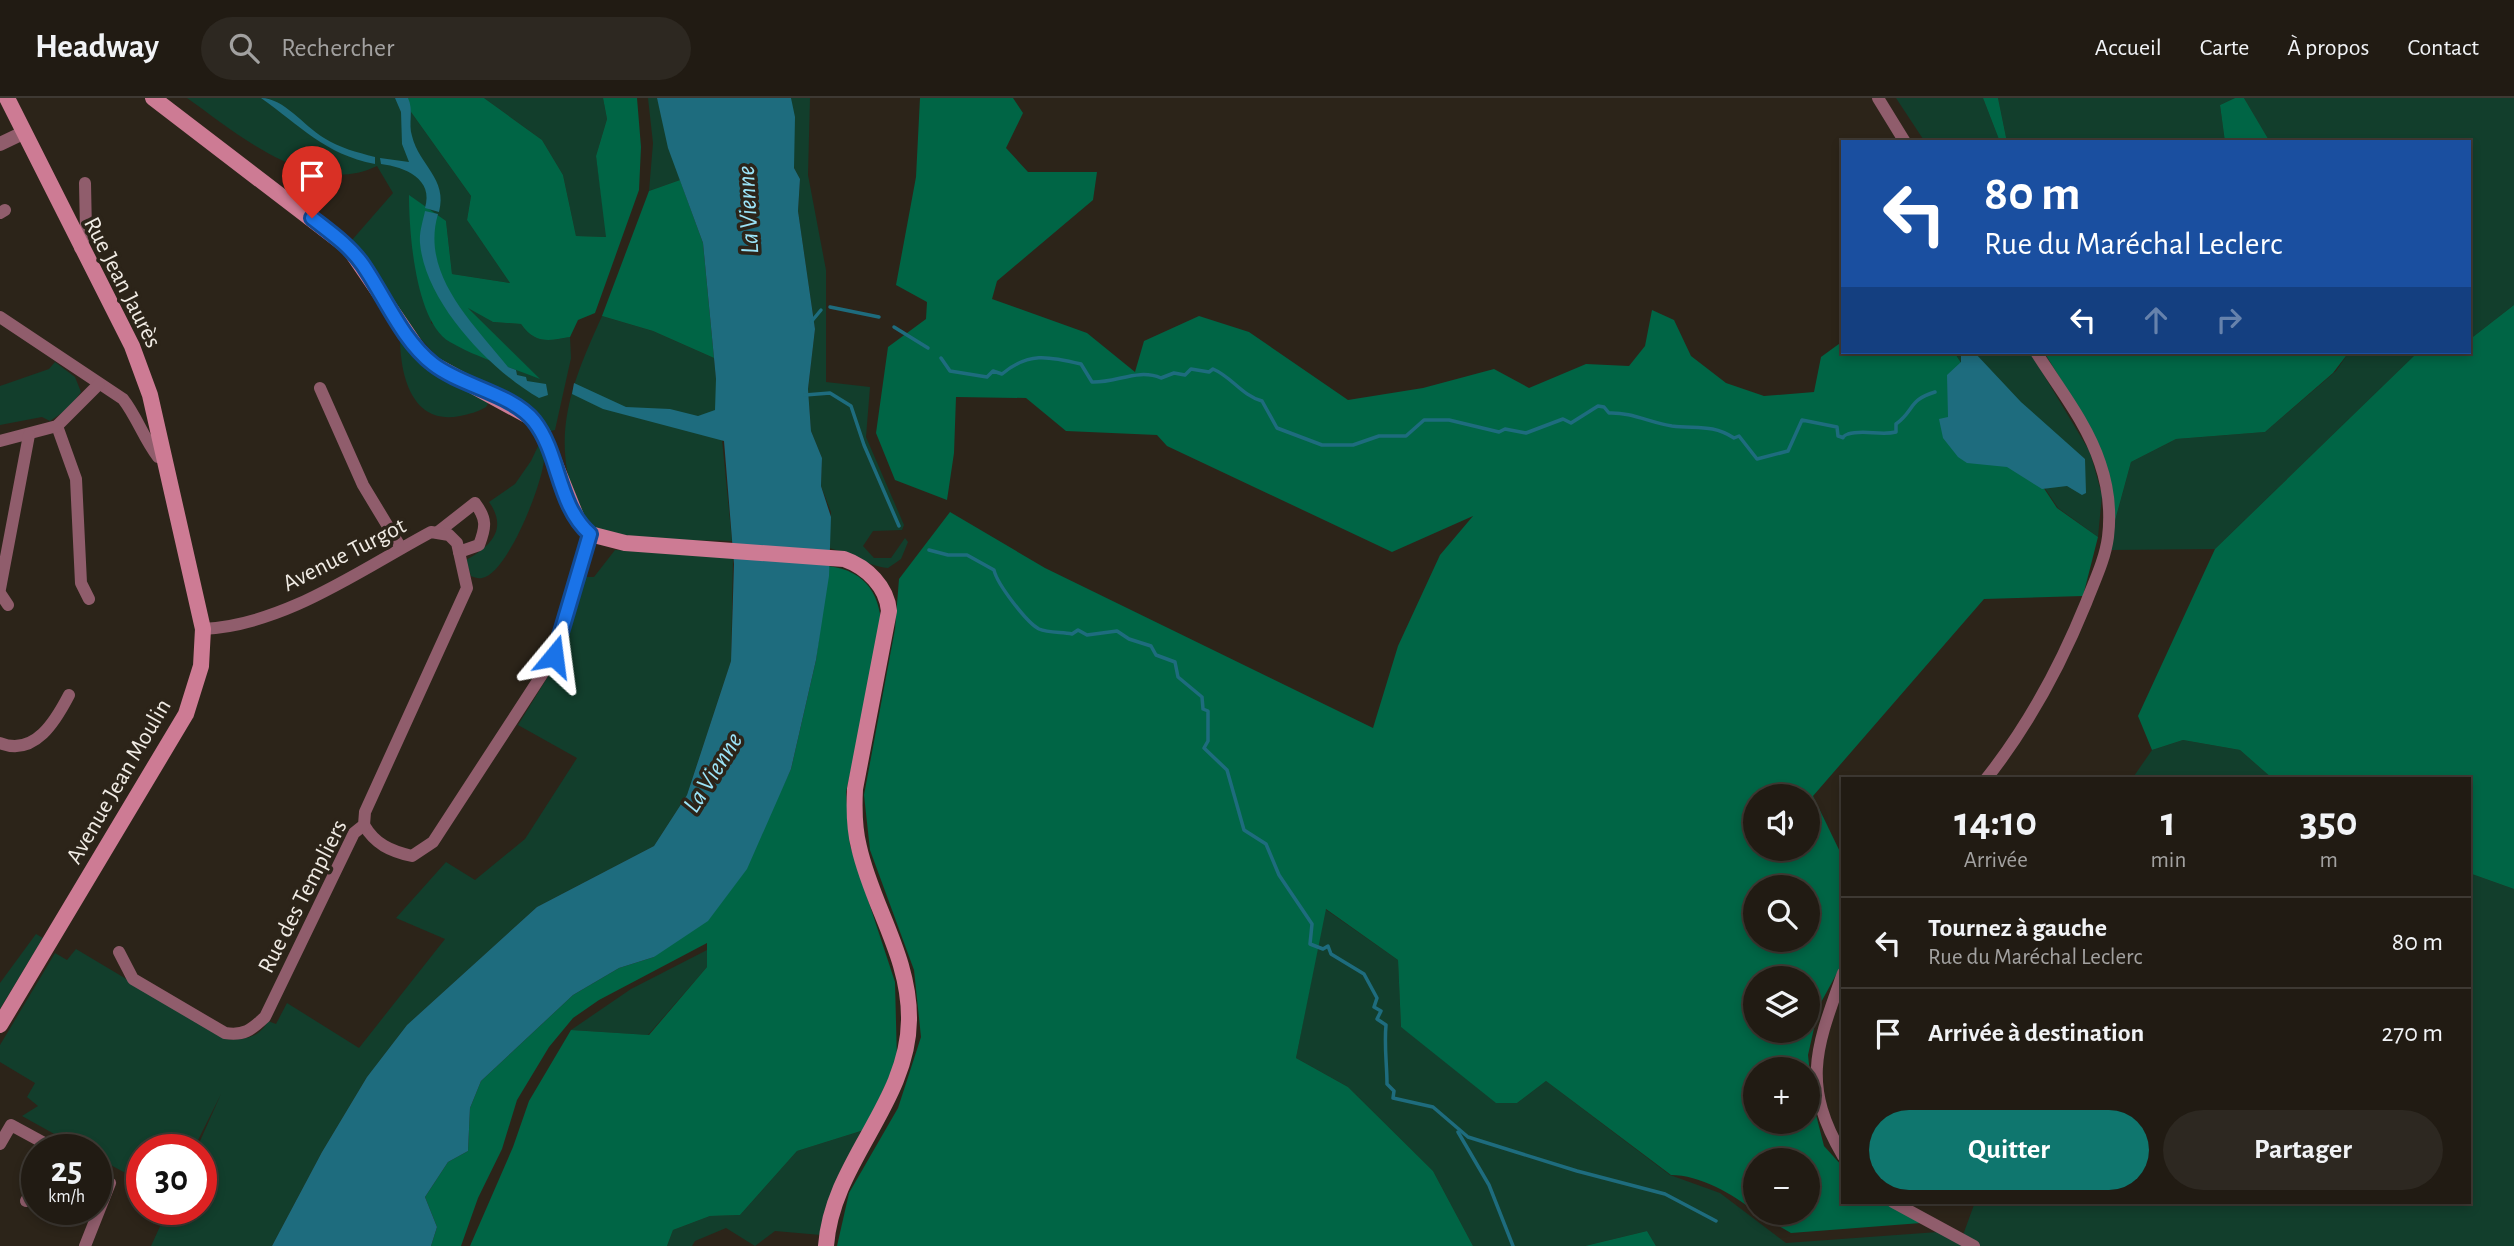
<!DOCTYPE html>
<html lang="fr">
<head>
<meta charset="utf-8">
<style>
	body { margin:0; font-family:"Alegreya Sans",sans-serif; background:#2d2821; color:#f1f3f6; height:100vh; display:flex; flex-direction:column; font-size:26px; white-space:nowrap }
	* { box-sizing:border-box; margin:0 }
	p { font-size:23px; color:#a2a1a0 }
	.icon { flex:none; width:38px; height:38px; fill:none; stroke:currentColor; stroke-width:2; stroke-linecap:round; stroke-linejoin:round }
	.map { position:relative; flex:1; overflow:hidden }
	.drawer { position:absolute; left:1841px; top:679px; width:630px; height:427px; display:flex; flex-direction:column; background:#211b13; border-radius:0px; box-shadow:0 4px 10px #0003,0 0 0 2px #3e3933 }
	.drawer>* { flex:none }
	.banner { position:absolute; left:1841px; top:42px; width:630px; height:214px; border-radius:0px; box-shadow:0 4px 10px #0003,0 0 0 2px #3e3933; background:#1a4fa0; color:#fff; overflow:hidden }
	.buttons { position:absolute; left:1743px; top:686px; display:grid; gap:14px }
	.buttons a { display:grid; place-items:center; width:77px; height:77px; border-radius:50%; background:#211b13; box-shadow:0 4px 10px #0003,0 0 0 2px #3e3933; font-size:35px }
	.speed { position:absolute; left:21px; top:1036px; display:flex; gap:14px; font-size:35px; font-weight:700; text-align:center }
	.speed>* { display:grid; place-content:center; width:91px; height:91px; border-radius:50%; background:#211b13; box-shadow:0 4px 10px #0003,0 0 0 2px #3e3933; line-height:1 }
	.speed small { font-size:18px; font-weight:400 }
	.speed .limit { border:10px solid #d22; background:#fff; color:#111 }
	.pin { position:absolute; display:grid; place-items:center; width:60px; height:60px; color:#fff; margin:-72px -30px; border-radius:50% 50% 50% 0; rotate:-45deg; box-shadow:0 0 7px #0007 }
	.pin .icon { rotate:45deg }
	.me { position:absolute; width:77px; margin:-38px; rotate:16deg; stroke-linejoin:round; filter:drop-shadow(0 0 5px #0008) }
	.turn { display:flex; align-items:center; gap:24px; height:147px; padding:0 28px; font-size:32px }
	.turn .icon { width:91px; height:91px; stroke-width:2.5 }
	.turn b { display:block; font-size:49px; line-height:60px }
	.lanes { display:flex; align-items:center; height:66px; padding:0 28px; background:#0003; justify-content:center; gap:35px; direction:ltr }
	.lanes .off { opacity:.35 }
	.eta { display:flex; justify-content:space-evenly; align-items:center; height:119px; text-align:center }
	.eta b { font-size:42px; font-weight:600; line-height:49px }
	.button { display:flex; gap:14px; margin-top:auto; padding:14px 28px }
	.button a { flex:1; height:80px; border-radius:42px; background:#0f766e; color:#fff; font-size:28px; font-weight:600; line-height:80px; text-align:center }
	.button a+a { background:#2d2821; color:#f1f3f6 }
	ul { padding:0; list-style:none }
	li { display:flex; align-items:center; gap:21px; height:91px; padding:0 28px; border-top:2px solid #3e3933 }
	li div { flex:1 }
	li b { display:block; font-size:26px }
	li em { font-style:normal }
	header { display:flex; align-items:center; gap:42px; box-sizing:border-box; height:98px; padding:0 35px; background:#211b13; border-bottom:2px solid #3e3933 }
	header strong { font-size:33px }
	nav { display:flex; gap:38px; margin-inline-start:auto; font-size:24px }
	.search { width:490px; height:63px; background:#2d2821; display:flex; align-items:center; gap:18px; box-sizing:border-box; padding:0 24px; border-radius:38px; color:#a2a1a0; font-size:26px }
	.map>svg:first-child { display:block }
	.green { fill:#123e2c }
	.forest { fill:#006545; fill-rule:evenodd }
	.water { fill:#1e6c7e }
	.lines { fill:none; stroke-linecap:round; stroke-linejoin:round }
	.stream { stroke:#1e6c7e; stroke-width:3.5 }
	.minor { stroke:#905d6c; stroke-width:12 }
	.tertiary { stroke:#905d6c; stroke-width:14 }
	.secondary { stroke:#cd7b94; stroke-width:16 }
	.route-casing { stroke:#114b97; stroke-width:18 }
	.route { stroke:#1a73e8; stroke-width:12 }
	.labels { text-anchor:middle; stroke-width:7; stroke-linejoin:round; paint-order:stroke }
	.street-label { font-size:24px; fill:#f0ebe4; stroke:#2c2419 }
	.water-label { font-size:26px; font-style:italic; fill:#9ce4f8; stroke:#2c2419 }
</style>
</head>
<body>
<header>
<strong>Headway</strong>
<div class="search"><svg class="icon" aria-label="search" viewBox="0 0 24 24"><circle cx="10" cy="10" r="6"/><path d="M15 15l6 6"/></svg>Rechercher</div>
<nav><a>Accueil</a><a>Carte</a><a>À propos</a><a>Contact</a></nav>
</header>
<div class="map">
<svg width="2514" height="1148" viewBox="0 0 2514 1148">
	<rect width="100%" height="100%" fill="#2c2419"/>
	<g class="green">
		<path d="M187,0h214l70,98 -4,24 43,63 -58,-9 -6,-53 -15,102 107,55 -72,-72 27,16 28,2c14,20 27,17 49,13l1,21 -16,72 -4,1c-32,-40 -86,-45 -120,-81 -31,-32 -50,-75 -79,-110l41,-47 -16,-27c-66,32 -139,-32 -190,-68z"/>
		<polygon points="484,0 603,0 607,21 596,58 607,139 576,138 563,77 542,42"/>
		<polygon points="648,0 657,0 680,82 649,93 653,45"/>
		<path d="M791,0h19l-2,77 18,95v112l44,5 -4,50 38,88 -2,5 -29,1 -10,15 11,12h17l14,-20 3,4 -7,17 -13,9c-22,-2 -38,-16 -60,-20l3,-36 -10,-26 1,-28 -11,-27 -3,-42 7,-60 -17,-118 2,-32 -6,-11z"/>
		<polygon points="1896,0 1983,0 2000,44 1925,44"/>
		<polygon points="1998,0 2235,0 2220,7 2225,44 2007,44"/>
		<polygon points="2244,0 2514,0 2514,207 2469,242 2469,44 2270,44"/>
		<path d="M602,218l51,15 61,27 18,183c-40,-2 -101,4 -137,-12 -10,-5 -16,-20 -20,-30 -25,-67 0,-123 27,-183z"/>
		<path d="M400,233l89,71 -3,5c-8,5 -17,7 -26,9 -51,10 -61,-46 -60,-85z"/>
		<polygon points="1954,254 2030,254 2090,354 2102,397 2098,439 2058,410"/>
		<polygon points="2349,254 2418,254 2215,451 2111,452 2113,430 2131,364 2176,341 2265,334 2336,273"/>
		<polygon points="55,264 75,279 81,294 69,310 50,323 42,319 0,327 0,288 49,271"/>
		<path d="M540,344c1,4 4,11 4,16 0,23 -37,117 -62,120 -3,1 -9,-1 -11,-2l-5,-16c23,-13 43,-30 23,-58l26,-18 16,-23z"/>
		<path d="M615,452l118,7 -2,104 -44,134 -33,51 -117,61 -130,118 -40,52 -45,75 -50,94h-121l17,-37h33v-59h-5l25,-56 -28,56h-51v32l-46,-25v-7h-13l-61,-34 16,-10 -11,-9 8,-14 -35,-21v-17l55,-92 12,7 9,-11 151,90c18,1 32,-1 41,-18l8,3 11,-21 72,45 86,-109 -49,-21 50,-56 29,18 50,-41 52,-81 -59,-33 44,-71 20,-77h12z"/>
		<polygon points="2183,642 2240,652 2273,681 2132,681 2152,652"/>
		<polygon points="2469,775 2514,791 2514,1148 1978,1148 1963,1137 1975,1104 2469,1104"/>
		<polygon points="1325,811 1398,862 1401,929 1517,1005 1546,983 1670,1077 1720,1095 1786,1145 1938,1134 1965,1148 1656,1148 1647,1133 1585,1148 1473,1148 1433,1073 1348,989 1296,960"/>
		<polygon points="36,836 43,840 0,911 0,885"/>
		<polygon points="707,852 707,869 648,937 571,932 631,891"/>
		<polygon points="864,1032 821,1137 775,1133 755,1148 726,1130 695,1143 692,1148 667,1148 673,1132 710,1118 740,1117 797,1053"/>
	</g>
	<g class="forest">
		<path d="M401,0h83l58,42 21,35 13,61 30,1 -10,-81 11,-37 -4,-21h34l4,49 -2,43 -44,123 -17,7 -8,17c-22,4 -35,7 -49,-13l-28,-2 -25,-14 72,71c-29,-12 -63,-21 -90,-37 -35,-20 -41,-111 -41,-147l37,26 6,53 58,9 -43,-63 4,-24z"/>
		<path d="M920,0h93l10,15 -17,35 22,24h69l-4,28 -96,81 -5,18 95,34 48,39 9,-31 55,-25 50,16 99,68 75,-12 71,-19 35,19 57,-24 43,2 16,-20 7,-36 22,10 17,36 35,27 38,13 50,-4 7,-35 22,-16v11h111l103,156 41,29 -15,59 -99,3 -171,197 30,62v104l-24,44 -11,49 5,48 11,43 19,21v35h39l39,21 -130,10 -35,-20h52v-53h-53v52c-21,-18 -56,-37 -84,-37l-125,-94 -29,22h-21l-95,-76 -3,-67 -72,-51 -30,149 52,29 85,84 40,75h-636l12,-53 49,-85 23,-71 -7,-67 -44,-120 -6,-55 31,-166 4,-50 51,-67 95,56 328,160 25,-82 42,-91 33,-39 -81,36 -225,-106 -10,-11 -91,-4 -40,-33 -70,-1 -2,56 -7,47 -52,-20 -19,-47 12,-86 38,-28 1,-17 -31,-17 20,-108zM1755,698h53v53h-53zM1755,789h53v53h-53zM1755,880h53v53h-53zM1755,971h53v53h-53z"/>
		<polygon points="1983,0 1998,0 2007,44 2000,44"/>
		<polygon points="2235,0 2244,0 2270,44 2225,44 2220,7"/>
		<polygon points="680,82 703,145 714,260 653,233 602,218 649,93"/>
		<polygon points="2514,207 2514,791 2469,775 2469,681 2273,681 2240,652 2183,642 2152,652 2138,618 2215,451 2418,254 2469,254 2469,242"/>
		<polygon points="2044,254 2349,254 2333,275 2265,334 2176,341 2131,364 2113,430 2088,326"/>
		<path d="M828,468c40,5 53,30 54,67l-36,159 4,53 45,137 2,79 -33,69 -67,21 -57,64 -30,1 -37,14 -6,16h-197l43,-99 16,-46 42,-71 78,5 58,-68v-24l-108,57 -26,18 -24,29 -32,53 -15,49 -24,49 -17,48h-30l6,-19 -12,-30 23,-35 20,-11 2,-43 11,-27 92,-86 46,-27 35,-11 116,-144 21,-44 25,-109z"/>
		<polygon points="1647,1133 1656,1148 1585,1148"/>
	</g>
	<g class="water">
		<path d="M261,0c23,0 43,28 63,40 16,10 32,14 51,19v7c-51,-10 -74,-38 -114,-66z"/>
		<path d="M395,0h13c6,13 0,25 4,38 7,29 36,43 27,76l-14,-4c9,-29 -20,-41 -44,-44l-1,-6 29,4 -7,-18 -1,-32z"/>
		<polygon points="657,0 791,0 795,19 794,70 800,81 798,113 815,231 808,291 811,333 822,360 821,388 831,419 829,478 816,562 791,671 747,771 708,823 654,859 619,870 573,897 481,983 470,1010 468,1053 448,1064 425,1099 437,1129 431,1148 272,1148 322,1054 367,979 407,927 537,809 654,748 687,697 731,563 734,466 724,343 603,311 572,296 574,285 626,309 670,311 698,318 715,312 716,281 703,145 668,50"/>
		<path d="M425,113l13,3c-18,61 36,110 70,153l8,3 1,5 9,2 1,4 19,3 2,11 -9,3c-49,-28 -114,-96 -119,-155 -1,-11 3,-22 5,-32z"/>
		<polygon points="1961,254 1975,255 2021,304 2085,361 2086,395 2082,397 2067,388 2042,391 2007,369 1967,365 1958,359 1943,340 1939,321 1948,319 1947,277 1961,264"/>
	</g>
	<g class="lines">
		<g class="stream">
			<polyline points="830,209 879,219"/>
			<polyline points="811,224 821,212"/>
			<polyline points="894,229 928,250"/>
			<path d="M941,260l9,13 37,6 6,-6 9,3c26,-22 46,-18 79,-10l11,18c24,1 46,-14 69,-4l13,-5 11,2 6,-6 18,3 4,-3c19,8 28,26 49,32l15,27 45,17h31l26,-9h27l18,-16h25l50,12 6,-3 21,4 37,-14 8,4 27,-17 6,1 5,6c22,-1 42,10 63,13 25,3 40,-2 62,12l5,-2 18,23 31,-8 14,-31 35,7 1,9c10,3 0,2 10,-2 16,-5 32,2 48,-2v-8c19,-14 12,-24 39,-32"/>
			<polyline points="805,297 830,295 851,308 864,347 899,428"/>
			<path d="M929,452l19,5h19l27,15c3,14 33,53 45,59 9,4 23,3 33,5l6,-4 9,5 30,-4 12,8 22,7 5,9 19,7 3,15 24,20 1,12 5,2v30l-4,7 23,22 17,60 22,14 13,31 33,49 -2,20 13,5 5,-3 3,8 33,20 13,24 -3,9 7,4 -4,8 9,6c-2,21 1,39 1,59l7,7 -1,7 40,9 35,30 109,34 88,23 51,27"/>
			<polyline points="1458,1034 1489,1087 1513,1148"/>
		</g>
		<g class="minor">
			<polyline points="1878,0 1905,44"/>
			<polyline points="0,115 5,112"/>
			<polyline points="80,150 86,134 85,85"/>
			<path d="M0,219l123,82c14,18 21,40 35,58l7,1"/>
			<polyline points="320,290 363,387 401,450"/>
			<polyline points="57,328 76,381 81,485 89,501"/>
			<polyline points="0,343 57,328 99,286"/>
			<path d="M438,434l37,-29c12,16 11,24 4,42l-20,7"/>
			<polyline points="0,491 29,337"/>
			<polyline points="0,495 8,507"/>
			<path d="M0,645c35,14 56,-23 69,-48"/>
			<path d="M1986,681c43,-54 74,-112 100,-176 8,-21 19,-43 22,-66 3,-25 0,-51 -8,-74 -13,-40 -42,-76 -64,-111"/>
			<path d="M364,727c11,19 26,26 48,31l21,-14 121,-186 36,-122"/>
			<path d="M119,854l14,27 92,54c19,3 26,-3 40,-16l89,-184 10,-8 1,-13 102,-224 -10,-45 -8,-8 -18,-3c-71,38 -146,93 -228,97"/>
			<path d="M1843,875c-26,73 -43,110 0,183"/>
			<polyline points="0,1046 11,1027 57,1052"/>
			<polyline points="26,1103 37,1085"/>
			<polyline points="1893,1104 1974,1148"/>
			<polyline points="85,1148 110,1085 96,1076"/>
		</g>
		<polyline class="tertiary" points="0,46 23,35"/>
		<g class="secondary">
			<path d="M153,0l196,150 68,100 14,15 101,55 11,16 35,87 12,13 35,9 219,16c23,8 43,28 45,52l-34,178c-1,20 -1,39 4,58 13,59 51,110 50,173 -1,84 -77,142 -83,226"/>
			<polyline points="0,927 186,616 201,568 203,531 150,297 132,248 7,0"/>
		</g>
	</g>
	<g class="lines">
		<defs>
			<path id="route" d="M312,120c18,14 38,28 51,47 22,32 39,75 70,99 28,22 80,30 101,57 26,33 23,84 56,113l-36,122"/>
		</defs>
		<use href="#route" class="route-casing"/>
		<use href="#route" class="route"/>
	</g>
	<g class="labels">
		<g class="street-label">
			<text transform="translate(123 184) rotate(63)" y="8">Rue Jean Jaurès</text>
			<text transform="translate(344 456) rotate(-27)" y="8">Avenue Turgot</text>
			<text transform="translate(118 683) rotate(-60)" y="8">Avenue Jean Moulin</text>
			<text transform="translate(302 798) rotate(-63)" y="8">Rue des Templiers</text>
		</g>
		<g class="water-label">
			<text transform="translate(747 112) rotate(-93)" y="9">La Vienne</text>
			<text transform="translate(712 674) rotate(-58)" y="9">La Vienne</text>
		</g>
	</g>
</svg>
<div class="buttons">
<a><svg class="icon" aria-label="sound" viewBox="0 0 24 24"><path d="M4 9h4l5-4v14l-5-4H4zM17 9q2 3 0 6"/></svg></a>
<a><svg class="icon" aria-label="search" viewBox="0 0 24 24"><circle cx="10" cy="10" r="6"/><path d="M15 15l6 6"/></svg></a>
<a><svg class="icon" aria-label="layers" viewBox="0 0 24 24"><path d="M12 4l9 5-9 5-9-5zM3 14l9 5 9-5"/></svg></a>
<a>+</a>
<a>−</a>
</div>
<div class="speed"><div>25<small>km/h</small></div><div class="limit">30</div></div>
<div class="pin" style="left:312px;top:120px;background:#d93025"><svg class="icon" aria-label="arrive" viewBox="0 0 24 24"><path d="M6 21V4h12l-3 4 3 4H6"/></svg></div>
<svg class="me" style="left:554px;top:558px" viewBox="-20 -20 40 40"><path d="M0-17L14 15 0 8-14 15z" fill="#1a73e8" stroke="#fff" stroke-width="4"/></svg>
<div class="banner">
<div class="turn"><svg class="icon" aria-label="left" viewBox="0 0 24 24"><path d="M17 20v-9H6M10 6l-5 5 5 5"/></svg><div><b>80 m</b>Rue du Maréchal Leclerc</div></div>
<div class="lanes"><svg class="icon" aria-label="left" viewBox="0 0 24 24"><path d="M17 20v-9H6M10 6l-5 5 5 5"/></svg><svg class="icon off" aria-label="ahead" viewBox="0 0 24 24"><path d="M12 20V5M6 11l6-6 6 6"/></svg><svg class="icon off" aria-label="right" viewBox="0 0 24 24"><path d="M7 20v-9h11M14 6l5 5-5 5"/></svg></div>
</div>
<section class="drawer">
<div class="eta">
<div><b>14:10</b><p>Arrivée</p></div>
<div><b>1</b><p>min</p></div>
<div><b>350</b><p>m</p></div>
</div>
<ul>
<li><svg class="icon" aria-label="left" viewBox="0 0 24 24"><path d="M17 20v-9H6M10 6l-5 5 5 5"/></svg><div><b>Tournez à gauche</b><p>Rue du Maréchal Leclerc</p></div><em>80 m</em></li>
<li><svg class="icon" aria-label="arrive" viewBox="0 0 24 24"><path d="M6 21V4h12l-3 4 3 4H6"/></svg><div><b>Arrivée à destination</b></div><em>270 m</em></li>
</ul>
<div class="button"><a>Quitter</a><a>Partager</a></div>
</section>
</div>
</body>
</html>
